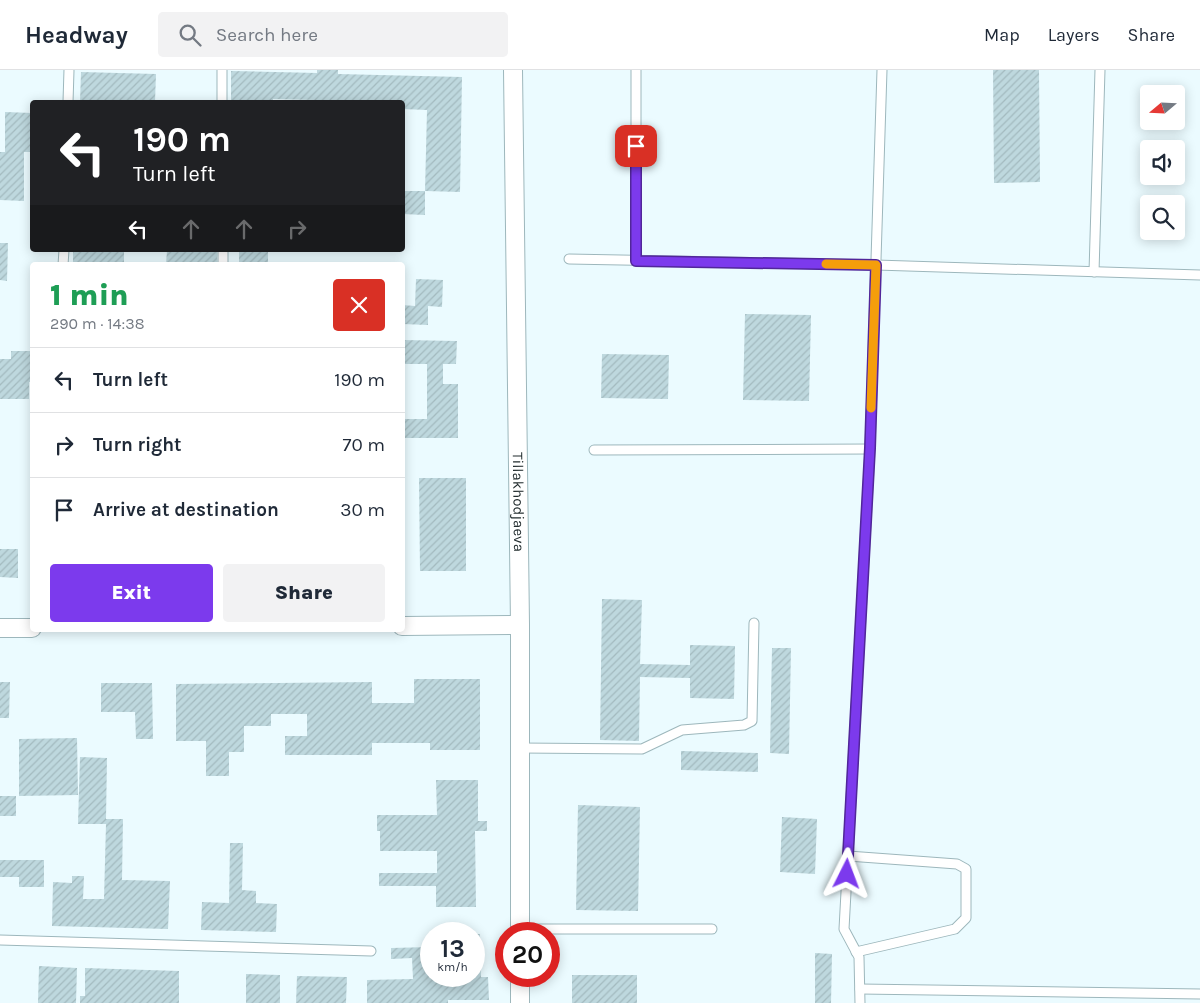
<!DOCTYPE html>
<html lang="en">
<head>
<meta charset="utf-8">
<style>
	body { margin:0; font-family:Karla,sans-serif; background:#f2f2f3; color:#1f2937; height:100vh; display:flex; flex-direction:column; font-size:19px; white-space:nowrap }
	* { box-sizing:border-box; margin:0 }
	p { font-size:16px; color:#747a83 }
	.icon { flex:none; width:28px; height:28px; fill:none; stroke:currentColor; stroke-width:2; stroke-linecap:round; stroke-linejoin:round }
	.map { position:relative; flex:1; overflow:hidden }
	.drawer { position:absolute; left:30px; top:192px; width:375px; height:370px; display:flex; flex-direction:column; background:#fff; border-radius:5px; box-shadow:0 2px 12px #0003 }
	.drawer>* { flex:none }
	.hud { position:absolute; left:30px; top:30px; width:375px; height:152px; border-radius:5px; box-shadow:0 2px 12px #0003; background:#202124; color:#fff; overflow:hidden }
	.needle { width:32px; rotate:251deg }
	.buttons { position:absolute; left:1140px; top:15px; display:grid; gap:10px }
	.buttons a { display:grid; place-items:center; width:45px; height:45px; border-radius:5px; background:#fff; box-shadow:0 2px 12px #0003; font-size:25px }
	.speed { position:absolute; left:420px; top:852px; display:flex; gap:10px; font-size:25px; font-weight:700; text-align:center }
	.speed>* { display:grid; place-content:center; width:65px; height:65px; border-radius:50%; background:#fff; box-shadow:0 2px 12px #0003; line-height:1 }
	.speed small { font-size:12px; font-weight:400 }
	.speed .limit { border:8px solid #d22; background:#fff; color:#111 }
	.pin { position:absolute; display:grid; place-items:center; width:42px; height:42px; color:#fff; margin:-21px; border-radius:10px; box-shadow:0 2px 8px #0006 }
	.me { position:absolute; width:55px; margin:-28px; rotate:3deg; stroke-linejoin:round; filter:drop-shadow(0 0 4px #0008) }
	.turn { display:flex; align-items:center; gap:18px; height:105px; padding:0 20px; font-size:22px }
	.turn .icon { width:65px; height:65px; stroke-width:2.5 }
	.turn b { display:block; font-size:35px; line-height:42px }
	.lanes { display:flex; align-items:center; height:48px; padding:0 20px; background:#0003; justify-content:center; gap:25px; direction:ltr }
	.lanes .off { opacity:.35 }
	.round { display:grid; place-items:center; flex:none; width:52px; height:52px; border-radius:5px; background:#f2f2f3 }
	.summary { display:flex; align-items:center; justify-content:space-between; height:85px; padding:0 20px }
	h1 { font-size:30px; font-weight:800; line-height:38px; color:#1e9e55 }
	.cta { display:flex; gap:10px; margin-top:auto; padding:10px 20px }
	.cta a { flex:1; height:58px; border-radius:5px; background:#7c3aed; color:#fff; font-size:20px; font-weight:800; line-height:58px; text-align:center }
	.cta a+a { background:#f2f2f3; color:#1f2937 }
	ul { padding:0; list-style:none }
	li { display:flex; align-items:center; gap:15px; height:65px; padding:0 20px; border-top:1px solid #e0e1e3 }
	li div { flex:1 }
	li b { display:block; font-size:19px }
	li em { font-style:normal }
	header { display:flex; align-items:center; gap:30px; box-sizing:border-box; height:70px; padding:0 25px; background:#fff; border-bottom:1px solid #e0e1e3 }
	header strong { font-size:24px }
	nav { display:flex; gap:28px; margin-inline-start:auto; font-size:18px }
	.search { width:350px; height:45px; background:#f2f2f3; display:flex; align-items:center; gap:12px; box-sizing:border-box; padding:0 18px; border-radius:5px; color:#747a83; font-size:19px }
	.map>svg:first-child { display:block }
	.building { fill:url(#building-hatch) }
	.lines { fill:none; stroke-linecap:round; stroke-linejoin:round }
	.service-casing { stroke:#9db7bc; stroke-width:11 }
	.minor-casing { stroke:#9db7bc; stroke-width:20 }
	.service { stroke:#fff; stroke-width:9 }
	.minor { stroke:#fff; stroke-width:18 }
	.route-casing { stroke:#51269a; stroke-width:12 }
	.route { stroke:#7c3aed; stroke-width:9 }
	.slow { stroke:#f59e0b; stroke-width:9 }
	.labels { text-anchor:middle; stroke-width:4; stroke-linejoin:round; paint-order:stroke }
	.street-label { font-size:15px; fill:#222c2e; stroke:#ebfbff }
</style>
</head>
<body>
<header>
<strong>Headway</strong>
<div class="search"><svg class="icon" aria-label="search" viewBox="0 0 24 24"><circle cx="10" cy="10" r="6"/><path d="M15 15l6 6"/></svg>Search here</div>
<nav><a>Map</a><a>Layers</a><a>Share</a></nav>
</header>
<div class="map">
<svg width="1200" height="933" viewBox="0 0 1200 933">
	<defs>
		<pattern id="building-hatch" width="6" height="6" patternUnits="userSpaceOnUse" patternTransform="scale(1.25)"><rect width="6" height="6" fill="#bed8de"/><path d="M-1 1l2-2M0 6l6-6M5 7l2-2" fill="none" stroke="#a3babf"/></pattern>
	</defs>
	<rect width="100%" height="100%" fill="#ebfbff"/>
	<g class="building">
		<polygon points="317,0 338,0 338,4 462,7 460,122 425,121 427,40 402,39 402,32 315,32 315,30 273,29 273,32 231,32 231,1 317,3"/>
		<polygon points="993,0 1039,0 1040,112 994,113"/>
		<polygon points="81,2 156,4 155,32 80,32"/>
		<polygon points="5,42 32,43 32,82 24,82 24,131 0,130 0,82 5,82"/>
		<polygon points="402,121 425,121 425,145 402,144"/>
		<polygon points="0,173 8,173 7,211 0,210"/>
		<rect x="73" y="180" width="51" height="15"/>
		<polygon points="167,180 217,180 217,195 166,195"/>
		<rect x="239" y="180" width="29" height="15"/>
		<polygon points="416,209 443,210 442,237 428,236 428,255 402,254 402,235 415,236"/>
		<polygon points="745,244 811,245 809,331 743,330"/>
		<polygon points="402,270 457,271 456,294 443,294 443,314 458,314 458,368 402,368 402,349 427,349 427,294 402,294"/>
		<polygon points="11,281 32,281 32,312 29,312 29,329 0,329 0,289 11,289"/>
		<polygon points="602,284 669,285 668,329 601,328"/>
		<polygon points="419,408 466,408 466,501 420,501"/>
		<polygon points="0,479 18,479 18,508 0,507"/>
		<polygon points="602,529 642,530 640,594 690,595 690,575 735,576 734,629 690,628 690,608 640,607 639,671 600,670"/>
		<polygon points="772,578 791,578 789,684 770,683"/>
		<polygon points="414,609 480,609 480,680 430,680 430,673 372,673 372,685 285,685 285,666 307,666 307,644 271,644 271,656 244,656 244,682 229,682 229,706 206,706 206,671 176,671 176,614 372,612 372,633 414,633"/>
		<polygon points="0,612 10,612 9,648 0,648"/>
		<polygon points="101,613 152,613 153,669 136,669 135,642 101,642"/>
		<polygon points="77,668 78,725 19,726 19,669"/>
		<polygon points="681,681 758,683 758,702 681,700"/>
		<polygon points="80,687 107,688 106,749 123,749 122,810 170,811 168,859 52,856 53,812 72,813 72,806 84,806 83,829 104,829 106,754 78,754"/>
		<polygon points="436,710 478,710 478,751 487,751 487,761 475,761 476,837 436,837 436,816 379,816 379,803 437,803 437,781 380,781 380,761 377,761 377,745 437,745"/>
		<rect x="0" y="726" width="16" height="20"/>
		<polygon points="578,735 640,737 638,841 576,840"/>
		<polygon points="782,747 817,749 815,804 780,802"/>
		<polygon points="230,773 243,773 242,820 256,821 256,833 277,834 276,862 201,860 202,832 229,833"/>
		<polygon points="0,790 44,790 44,817 19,817 19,807 0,807"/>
		<polygon points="474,864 480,864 481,907 488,907 489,930 448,930 448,933 367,933 367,910 413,909 412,888 391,889 391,878 431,877 431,906 474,906"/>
		<polygon points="815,883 832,884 831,933 815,933"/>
		<polygon points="39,896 77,898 76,933 38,933"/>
		<polygon points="85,898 179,901 179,933 80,933 80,926 85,926"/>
		<polygon points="246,904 280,905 280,933 246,933"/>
		<rect x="572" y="905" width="65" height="28"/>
		<polygon points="297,906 347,907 346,933 296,933"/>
	</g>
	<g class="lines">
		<defs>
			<g id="service">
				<polyline points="222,0 222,32"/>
				<polyline points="68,32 69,0"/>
				<polyline points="223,180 223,195"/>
				<polyline points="569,189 876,195 1200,205"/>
				<polyline points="636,191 636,0"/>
				<polyline points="63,195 64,180"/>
				<polyline points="1094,202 1100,0"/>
				<polyline points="594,380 870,379"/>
				<polyline points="520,678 642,679 682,660 744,655 752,651 754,553"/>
				<polyline points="848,786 957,794 966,799 966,848 955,859 856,882"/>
				<polyline points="520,859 712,859"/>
				<polyline points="0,870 371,881"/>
				<polyline points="860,919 1200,924"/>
				<polyline points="860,933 859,887 844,859 870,379 882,0"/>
			</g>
			<g id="minor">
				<path id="s1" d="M513,0l7,555v309"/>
				<polyline points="402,556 520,555"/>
				<polyline points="0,558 32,558"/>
				<polyline points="520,906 520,933"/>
			</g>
		</defs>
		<use href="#service" class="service-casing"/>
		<use href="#minor" class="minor-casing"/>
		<use href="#service" class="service"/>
		<use href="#minor" class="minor"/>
	</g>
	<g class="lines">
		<defs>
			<polyline id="route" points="636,76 636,191 876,195 870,378 847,804"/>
		</defs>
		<use href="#route" class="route-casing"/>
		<use href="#route" class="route"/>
		<polyline class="slow" points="826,194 876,195 871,338"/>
	</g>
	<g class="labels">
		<g class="street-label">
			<text dy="5" stroke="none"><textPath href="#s1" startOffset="432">Tillakhodjaeva</textPath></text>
		</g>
	</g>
</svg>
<div class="buttons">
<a><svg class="needle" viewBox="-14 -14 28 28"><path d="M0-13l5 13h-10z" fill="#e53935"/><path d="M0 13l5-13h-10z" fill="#747a83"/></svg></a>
<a><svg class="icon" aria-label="sound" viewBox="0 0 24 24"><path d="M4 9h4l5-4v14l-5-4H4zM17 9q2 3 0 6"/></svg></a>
<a><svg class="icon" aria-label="search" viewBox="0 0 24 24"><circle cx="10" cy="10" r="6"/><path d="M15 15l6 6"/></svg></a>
</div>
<div class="speed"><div>13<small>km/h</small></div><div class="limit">20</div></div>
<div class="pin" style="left:636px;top:76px;background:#d93025"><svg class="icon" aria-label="arrive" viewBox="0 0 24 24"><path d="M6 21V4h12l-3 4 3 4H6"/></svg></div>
<svg class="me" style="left:847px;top:804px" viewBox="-20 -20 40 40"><path d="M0-17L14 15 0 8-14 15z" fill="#7c3aed" stroke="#fff" stroke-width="4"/></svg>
<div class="hud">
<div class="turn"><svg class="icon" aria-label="left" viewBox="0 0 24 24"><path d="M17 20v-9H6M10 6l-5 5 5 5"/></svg><div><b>190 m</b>Turn left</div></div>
<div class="lanes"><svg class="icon" aria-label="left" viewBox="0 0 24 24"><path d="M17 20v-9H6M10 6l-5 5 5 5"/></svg><svg class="icon off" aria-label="ahead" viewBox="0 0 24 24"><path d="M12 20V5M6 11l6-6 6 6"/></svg><svg class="icon off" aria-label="ahead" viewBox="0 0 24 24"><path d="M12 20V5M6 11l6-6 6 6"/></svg><svg class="icon off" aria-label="right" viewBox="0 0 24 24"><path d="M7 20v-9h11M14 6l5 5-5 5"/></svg></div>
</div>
<section class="drawer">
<div class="summary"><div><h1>1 min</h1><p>290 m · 14:38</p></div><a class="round" style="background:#d93025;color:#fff"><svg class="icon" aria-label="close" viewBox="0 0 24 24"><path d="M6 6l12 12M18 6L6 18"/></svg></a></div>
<ul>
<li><svg class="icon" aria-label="left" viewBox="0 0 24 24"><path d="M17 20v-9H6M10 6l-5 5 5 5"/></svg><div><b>Turn left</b></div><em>190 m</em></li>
<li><svg class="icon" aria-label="right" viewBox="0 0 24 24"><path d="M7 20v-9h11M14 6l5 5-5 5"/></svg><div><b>Turn right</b></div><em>70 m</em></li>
<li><svg class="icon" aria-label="arrive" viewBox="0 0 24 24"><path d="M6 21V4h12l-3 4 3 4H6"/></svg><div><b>Arrive at destination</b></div><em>30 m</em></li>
</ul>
<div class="cta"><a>Exit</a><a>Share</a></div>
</section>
</div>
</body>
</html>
